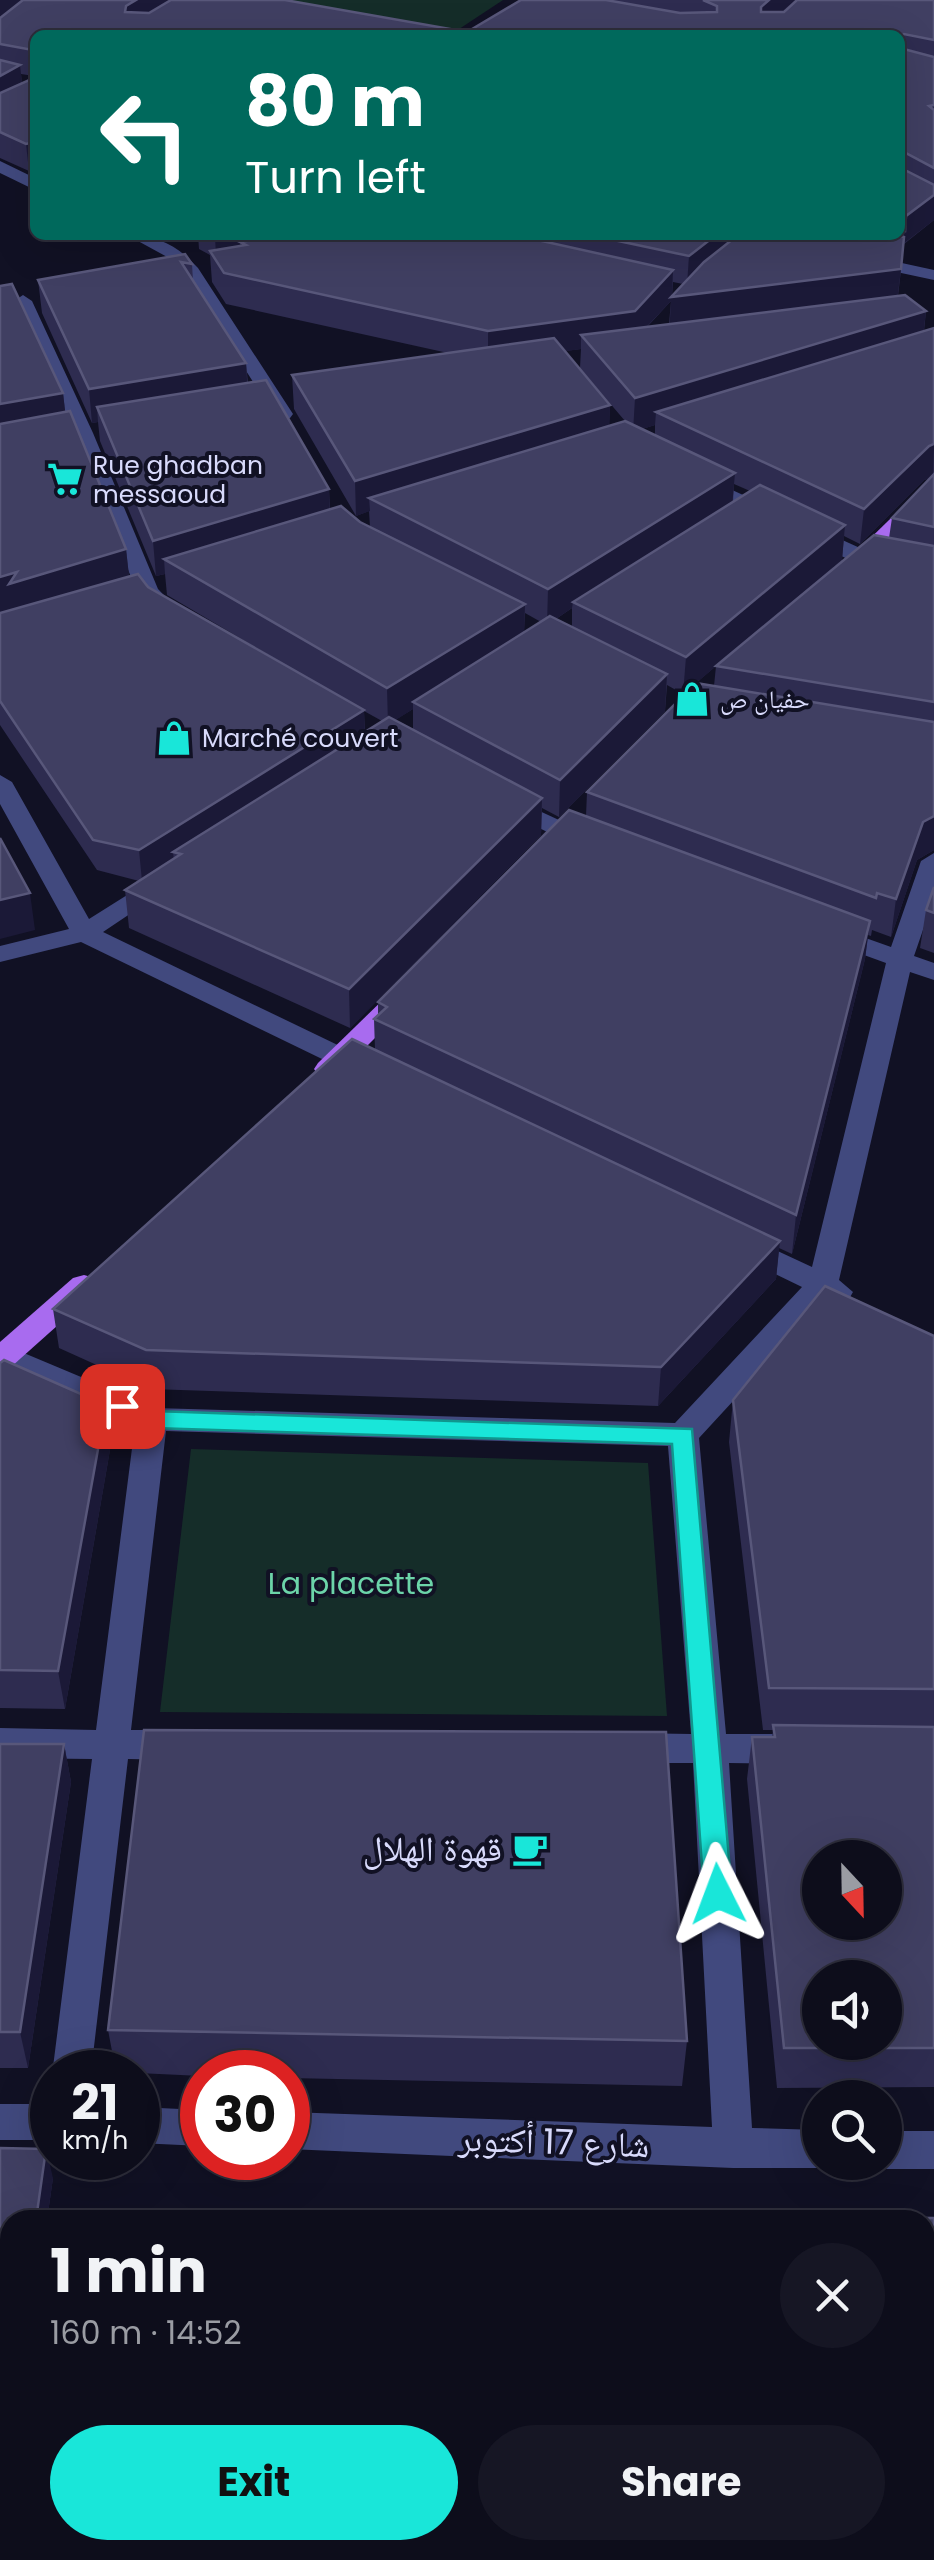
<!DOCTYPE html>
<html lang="en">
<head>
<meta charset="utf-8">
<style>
	body { margin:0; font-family:Poppins,"Noto Naskh Arabic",sans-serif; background:#161624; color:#f1f3f6; height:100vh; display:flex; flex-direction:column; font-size:38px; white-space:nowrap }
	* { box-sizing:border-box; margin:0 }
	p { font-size:32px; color:#9a9ca3 }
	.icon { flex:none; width:55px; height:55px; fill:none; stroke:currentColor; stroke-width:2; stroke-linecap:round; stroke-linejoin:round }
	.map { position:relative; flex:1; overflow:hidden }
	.details { position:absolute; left:0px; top:2210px; width:935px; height:350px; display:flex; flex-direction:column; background:#0d0d1b; border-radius:30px 30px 0 0; box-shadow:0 10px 40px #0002,0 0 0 2px #2d2d3a }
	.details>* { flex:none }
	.top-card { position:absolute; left:30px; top:30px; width:875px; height:210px; border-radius:15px; box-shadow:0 10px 40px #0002,0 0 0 2px #2d2d3a; background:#00695c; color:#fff; overflow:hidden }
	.needle { width:65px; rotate:158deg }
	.fabs { position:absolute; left:802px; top:1840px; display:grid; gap:20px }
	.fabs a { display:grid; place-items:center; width:100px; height:100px; border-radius:50%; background:#0d0d1b; box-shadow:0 10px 40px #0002,0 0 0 2px #2d2d3a; font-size:50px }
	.speed { position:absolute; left:30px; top:2050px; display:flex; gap:20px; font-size:50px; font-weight:700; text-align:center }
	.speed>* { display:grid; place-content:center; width:130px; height:130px; border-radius:50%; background:#0d0d1b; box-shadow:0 10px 40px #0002,0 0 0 2px #2d2d3a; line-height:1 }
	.speed small { font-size:25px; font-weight:400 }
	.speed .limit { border:15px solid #d22; background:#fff; color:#111 }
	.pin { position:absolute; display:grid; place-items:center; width:85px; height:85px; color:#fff; margin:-42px; border-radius:20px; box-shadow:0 5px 15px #0006 }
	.me { position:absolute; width:110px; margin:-55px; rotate:357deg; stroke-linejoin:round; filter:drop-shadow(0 0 8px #0008) }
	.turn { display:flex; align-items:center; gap:35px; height:210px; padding:0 50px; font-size:45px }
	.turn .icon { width:130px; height:130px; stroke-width:2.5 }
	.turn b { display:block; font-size:70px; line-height:85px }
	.round { display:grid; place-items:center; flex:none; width:105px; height:105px; border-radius:52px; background:#161624 }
	.overview { display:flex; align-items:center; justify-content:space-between; height:170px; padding:0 50px }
	h1 { font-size:60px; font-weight:700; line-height:75px }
	.primary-button { display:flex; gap:20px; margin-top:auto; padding:20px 50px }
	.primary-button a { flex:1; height:115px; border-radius:60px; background:#19e6d9; color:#111; font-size:40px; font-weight:700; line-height:115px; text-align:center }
	.primary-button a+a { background:#161624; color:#f1f3f6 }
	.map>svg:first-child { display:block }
	.green { fill:#152d29 }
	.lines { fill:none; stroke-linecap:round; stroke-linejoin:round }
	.minor { fill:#41497e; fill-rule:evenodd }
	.major { fill:#a86bef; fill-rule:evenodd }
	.wall { fill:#2e2c50; fill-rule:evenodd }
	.shaded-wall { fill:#1b1937 }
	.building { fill:#403f62; stroke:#58577a; stroke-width:2.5; fill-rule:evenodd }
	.route { fill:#19e6d9; stroke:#10968d; stroke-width:2.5 }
	.labels { text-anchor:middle; stroke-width:8; stroke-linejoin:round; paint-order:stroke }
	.far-poi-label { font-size:25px; fill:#d8dafb; stroke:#111124; text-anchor:start }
	.park-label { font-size:30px; fill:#6cd4a9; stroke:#111124 }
	.near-poi-label { font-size:35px; fill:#d8dafb; stroke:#111124; text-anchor:end }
	.near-street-label { font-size:35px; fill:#d8dafb; stroke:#111124 }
</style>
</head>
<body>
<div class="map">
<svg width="934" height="2560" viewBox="0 0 934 2560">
	<rect width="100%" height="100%" fill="#111124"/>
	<g class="green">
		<polygon points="256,0 503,0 450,35"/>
		<polygon points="191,1449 648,1463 667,1716 160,1712"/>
	</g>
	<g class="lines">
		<g class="minor">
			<polygon points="0,161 35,178 35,190 0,173"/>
			<path d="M127,235c31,0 51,11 71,33l95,146 -3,4h-14l-91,-143 -16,-17z"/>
			<polygon points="865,255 934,270 934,280 859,264 859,256"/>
			<polygon points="23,295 32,301 93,433 158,589 180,612 177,617 161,617 137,592 73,433 14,301"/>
			<polygon points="697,474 871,553 934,566 934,580 856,563 690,484 687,480"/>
			<polygon points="0,775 12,782 89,919 151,880 169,880 173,885 103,932 373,1062 377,1068 373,1074 353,1074 81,942 0,962 0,946 69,929 0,804"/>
			<polygon points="505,795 598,838 601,843 589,850 580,848 496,807 493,802"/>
			<polygon points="934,853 934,898 914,956 934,963 934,980 910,972 839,1280 853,1292 849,1299 838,1303 827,1299 699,1438 726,1734 792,1734 805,1739 810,1749 805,1759 792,1764 729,1763 752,2128 820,2130 820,2162 834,2162 820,2168 733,2168 288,2149 288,2112 712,2127 693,1763 628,1763 615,1758 610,1748 615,1738 628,1733 691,1734 668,1446 166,1431 131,1730 182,1730 195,1735 200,1745 195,1755 182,1760 128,1759 91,2072 52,2075 92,1759 0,1758 0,1728 96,1730 135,1425 0,1367 0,1343 155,1408 675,1423 802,1287 734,1254 729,1247 734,1240 754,1240 812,1267 886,963 820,939 816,933 829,925 891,947 921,861"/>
			<rect x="0" y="2104" width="52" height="36"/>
			<polygon points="138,2107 202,2110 202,2146 138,2143"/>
			<polygon points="885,2131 934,2131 934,2169 885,2169 871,2163 885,2162"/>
		</g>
		<g class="major">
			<polygon points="934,481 934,499 864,570 848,570 845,565 848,560 927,483"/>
			<polygon points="402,988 411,990 415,996 411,1002 338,1075 318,1075 314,1069 318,1063 393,990"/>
			<polygon points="84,1275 95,1278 99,1285 95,1292 11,1367 0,1370 0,1342 73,1278"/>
		</g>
	</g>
	<g class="wall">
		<path d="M0,0h285l182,32 54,-32h274l-13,12h2l13,-12h137v220l-30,24 -6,52 7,-1 21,16 -2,20 10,-3v522l-17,10 -26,77 -19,-7 -1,6 -3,-1 -3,24 -73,295 -13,-6 -3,31 -118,127 -508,-17 -91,-41 -6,-39 299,-270 23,11 -1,-31 4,-4v-13l191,-192 17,6 1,-24 106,-107 -10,9 -16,-9 -2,26 -106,106 -17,-9 -1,27 -191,193 -221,-100 -4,-38 14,-9 -42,-11 -97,-145v-439l12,-2 51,109 2,19 5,-1 56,138 3,28 9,-3 10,13 194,111 -175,-103 -2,-21 -9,2 -56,-135 -2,-19 -6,1 -50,-110 -4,-33 147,-26 7,10 1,17 53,82 2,20 18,-3 63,109 1,21 11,-4 19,16 10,5 -1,-16 -13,5 -62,-107 -2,-34 156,-22 -222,-49 -14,-22 -2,-27 -11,-6 -1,-14h702v-200h-865v135l-6,1 -29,-13zM21,74l13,2v2l-12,5zM673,282l10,2 -11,12zM671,301l-2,23 -22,3zM581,349l-1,19 45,53 -16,5 1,-21 -45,-54zM655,425v10l-13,-6zM930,478l-38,40 -3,20 -15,-3 -108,89 76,-64 2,-24 16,8 64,-64zM734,484l16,7 -17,11zM572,608v19l-16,-8zM525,613l16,9 -17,10zM716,666l-2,20 -18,-3zM413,709v20l-18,-9zM364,711l18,10 -17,11z"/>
		<polygon points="934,887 934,953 920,948 926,910"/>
		<polygon points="934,1336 934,2087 777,2088 747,1779 752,1737 772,1737 773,1730 763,1730 729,1442 733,1400"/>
		<polygon points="0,1363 106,1405 111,1444 65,1709 0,1708"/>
		<polygon points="0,1744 64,1744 71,1782 28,2068 0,2068"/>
		<polygon points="108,2030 687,2041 682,2086 288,2078 288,2072 202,2072 202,2076 116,2072"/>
		<polygon points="0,2148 53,2178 47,2220 10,2220 10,2271 0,2270"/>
		<polygon points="934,2218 934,2446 925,2446 925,2220"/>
	</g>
	<g class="shaded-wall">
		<polygon points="0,0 30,0 0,23"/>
		<polygon points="136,0 179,0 128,32 125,12 126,6"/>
		<polygon points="769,0 795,0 760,32 761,7"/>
		<polygon points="20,65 23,92 0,104 0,76"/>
		<polygon points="35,142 35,170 29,171 26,144"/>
		<polygon points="934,195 934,220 903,244 906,216"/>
		<polygon points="215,235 357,235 240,242 240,255 216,259"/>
		<polygon points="716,235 743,235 687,285 689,256"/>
		<polygon points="901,269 896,309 669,337 671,301 633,341 581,335 581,349 488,362 488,331 673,270 672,297"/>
		<polygon points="926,311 922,344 656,412 655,425 633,432 635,398"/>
		<polygon points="246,363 248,397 97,407 98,422 92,423 89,389"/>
		<polygon points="63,393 67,427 0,439 0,404"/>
		<polygon points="610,405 609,439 369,498 370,511 356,516 355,481"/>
		<polygon points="934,444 933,477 924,480 860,544 864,509 929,446"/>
		<polygon points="735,473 732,507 573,602 572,608 547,625 548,589"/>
		<polygon points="329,489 330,524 164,559 165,574 156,576 153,541"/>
		<polygon points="845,525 842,560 683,694 686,657"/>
		<polygon points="126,549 130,585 0,614 0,577"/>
		<polygon points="525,604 524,639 413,702 413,709 388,725 387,688"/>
		<polygon points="667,674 665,711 559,817 560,780"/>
		<polygon points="364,710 365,740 173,852 174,861 142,881 139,850"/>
		<polygon points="542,798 541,835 350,1028 349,989"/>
		<polygon points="934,816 934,850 917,860 891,937 896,899 923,822"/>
		<polygon points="30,893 35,930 0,939 0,900"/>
		<polygon points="870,921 865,959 792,1254 796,1215"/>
		<polygon points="780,1241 776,1279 658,1406 661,1367"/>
		<polygon points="106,1405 111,1444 65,1709 58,1671"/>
		<polygon points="64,1744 71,1782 28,2068 20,2032"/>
		<polygon points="46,2149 53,2178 47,2220 36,2220"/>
	</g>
	<g class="building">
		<polygon points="23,0 136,0 126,6 125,12 149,13 171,0 285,0 467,32 521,0 606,0 680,13 717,12 717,6 703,0 769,0 761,7 761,12 784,12 797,0 934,0 934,40 904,34 900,37 900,35 35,35 35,142 26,144 0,132 0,93 34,78 33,50 0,44 0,18"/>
		<polygon points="900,48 934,57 934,105 929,106 934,110 934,168 900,150 901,168 934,185 934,195 906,216 905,231 900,230"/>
		<polygon points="0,60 20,65 0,76"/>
		<polygon points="283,235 515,235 673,270 635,311 488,331 224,273 210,251 246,245 240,242"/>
		<polygon points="590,235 716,235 689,256"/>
		<polygon points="738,235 893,235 904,237 901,269 671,297 704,262"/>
		<polygon points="185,254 192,264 181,262 246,363 89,389 38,280"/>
		<polygon points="12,284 63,393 0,404 0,286"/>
		<polygon points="905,295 926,311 635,398 581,335"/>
		<polygon points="934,328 934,444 929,446 864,509 656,412"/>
		<polygon points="554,338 610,405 355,481 292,375"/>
		<polygon points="266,380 329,489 153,541 97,407"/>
		<polygon points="70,411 126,549 9,584 17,572 0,577 0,424"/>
		<polygon points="625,421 735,473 548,589 369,498"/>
		<polygon points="934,474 934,527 892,518"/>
		<polygon points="760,485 845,525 686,657 573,602"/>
		<polygon points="341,506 360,522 525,604 387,688 164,559"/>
		<polygon points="874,535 934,546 934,702 716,666"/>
		<polygon points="138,574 148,587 364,710 139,850 93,840 0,701 0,613"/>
		<polygon points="550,616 667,674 560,780 413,702"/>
		<polygon points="696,683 934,722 934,816 923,822 896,899 877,893 876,898 587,792"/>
		<polygon points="389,717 542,798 349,989 125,890 181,854 173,852"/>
		<polygon points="569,810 870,921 796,1215 374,1019 387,1007 378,1002"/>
		<polygon points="0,838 30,893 0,900"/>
		<polygon points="934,887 934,913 926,910"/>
		<polygon points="352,1039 780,1241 661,1367 146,1350 53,1309"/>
		<polygon points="825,1286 934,1336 934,1689 769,1688 733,1400"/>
		<polygon points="4,1360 106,1405 58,1671 0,1670 0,1363"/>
		<path d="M773,1725l161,2v321h-150l-32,-311h23zM820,1858h65v64h-65zM820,1978h65v64h-65z"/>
		<polygon points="144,1730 666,1732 687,2041 108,2030"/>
		<polygon points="0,1744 64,1744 20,2032 0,2032"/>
		<polygon points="0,2148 46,2149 36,2220 10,2220 10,2242 0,2242"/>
		<polygon points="53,2212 296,2217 296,2220 52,2220"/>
		<polygon points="358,2213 934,2218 934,2414 925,2413 925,2220 358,2220"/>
	</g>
	<polygon class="route" points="122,1398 154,1411 692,1429 732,1894 728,1902 718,1906 708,1902 704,1894 672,1444 152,1428 114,1413 110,1406"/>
	<defs>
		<symbol id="supermarket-bare" viewBox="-9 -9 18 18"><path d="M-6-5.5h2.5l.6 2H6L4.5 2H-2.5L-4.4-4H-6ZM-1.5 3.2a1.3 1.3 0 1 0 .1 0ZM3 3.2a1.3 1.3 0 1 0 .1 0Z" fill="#19e6d9" stroke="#111124" stroke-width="2.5" paint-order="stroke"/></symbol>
		<symbol id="shop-bare" viewBox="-9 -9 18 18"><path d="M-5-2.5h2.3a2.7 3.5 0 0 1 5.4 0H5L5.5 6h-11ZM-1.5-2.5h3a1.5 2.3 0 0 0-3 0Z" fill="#19e6d9" stroke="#111124" stroke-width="2.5" paint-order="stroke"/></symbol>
		<symbol id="cafe-bare" viewBox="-9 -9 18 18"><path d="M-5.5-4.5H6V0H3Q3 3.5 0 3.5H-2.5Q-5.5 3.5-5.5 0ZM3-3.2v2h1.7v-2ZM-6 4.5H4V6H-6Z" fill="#19e6d9" stroke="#111124" stroke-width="2.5" paint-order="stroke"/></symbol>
	</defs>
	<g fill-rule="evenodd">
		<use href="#supermarket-bare" x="40" y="454" width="50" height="50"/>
		<use href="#shop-bare" x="667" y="674" width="50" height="50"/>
		<use href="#shop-bare" x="149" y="713" width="50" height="50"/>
		<use href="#cafe-bare" x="505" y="1824" width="50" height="50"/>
	</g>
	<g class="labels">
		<g class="far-poi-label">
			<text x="93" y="474">Rue ghadban<tspan x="93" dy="29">messaoud</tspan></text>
			<text x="720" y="708">حفيان ص</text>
			<text x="202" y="747">Marché couvert</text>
		</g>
		<g class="park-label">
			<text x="351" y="1594">La placette</text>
		</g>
		<g class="near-poi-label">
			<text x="502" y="1861">قهوة الهلال</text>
		</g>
		<g class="near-street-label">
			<text transform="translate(554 2142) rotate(2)" y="12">شارع 17 أكتوبر</text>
		</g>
	</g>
</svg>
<div class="fabs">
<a><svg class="needle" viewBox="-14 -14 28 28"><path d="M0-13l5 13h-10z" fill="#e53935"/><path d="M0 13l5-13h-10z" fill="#9a9ca3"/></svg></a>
<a><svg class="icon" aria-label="sound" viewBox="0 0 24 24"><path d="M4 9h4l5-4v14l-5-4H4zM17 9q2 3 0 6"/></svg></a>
<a><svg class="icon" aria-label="search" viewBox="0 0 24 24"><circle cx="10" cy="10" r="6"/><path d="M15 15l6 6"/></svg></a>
</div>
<div class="speed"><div>21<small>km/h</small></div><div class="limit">30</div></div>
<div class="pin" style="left:122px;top:1406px;background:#d93025"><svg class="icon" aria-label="arrive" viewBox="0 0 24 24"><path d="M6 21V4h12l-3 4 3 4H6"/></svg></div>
<svg class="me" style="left:718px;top:1894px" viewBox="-20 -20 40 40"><path d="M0-17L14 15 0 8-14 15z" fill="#19e6d9" stroke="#fff" stroke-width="4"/></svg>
<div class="top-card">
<div class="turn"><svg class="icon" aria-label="left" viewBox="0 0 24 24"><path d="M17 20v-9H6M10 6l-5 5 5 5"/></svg><div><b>80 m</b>Turn left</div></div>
</div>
<section class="details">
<div class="overview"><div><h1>1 min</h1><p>160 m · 14:52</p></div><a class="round"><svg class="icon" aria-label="close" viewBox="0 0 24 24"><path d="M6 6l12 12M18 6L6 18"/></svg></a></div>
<div class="primary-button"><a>Exit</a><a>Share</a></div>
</section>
</div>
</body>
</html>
